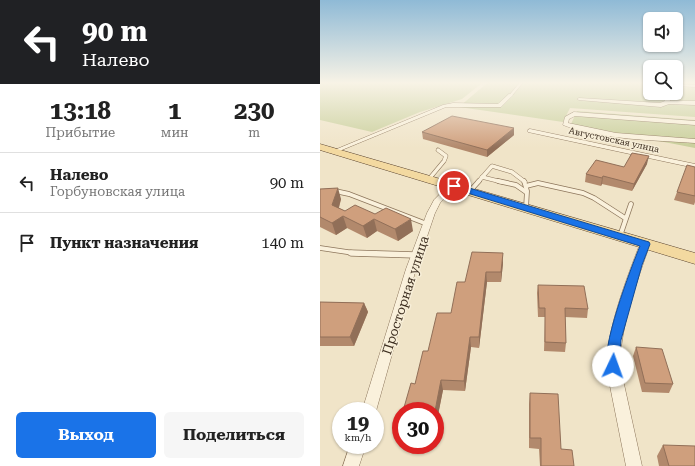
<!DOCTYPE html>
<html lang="ru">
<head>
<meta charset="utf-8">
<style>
	body { margin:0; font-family:"Roboto Serif",serif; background:#f6f6f6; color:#222; height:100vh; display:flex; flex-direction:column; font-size:15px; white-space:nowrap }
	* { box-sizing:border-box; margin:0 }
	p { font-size:13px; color:#767676 }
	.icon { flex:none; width:22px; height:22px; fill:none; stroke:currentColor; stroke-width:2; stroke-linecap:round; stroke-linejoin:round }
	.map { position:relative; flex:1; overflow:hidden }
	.panel { display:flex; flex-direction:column; background:#fff; width:320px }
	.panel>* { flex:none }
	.banner { background:#202124; color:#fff; overflow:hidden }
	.tools { position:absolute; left:323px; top:12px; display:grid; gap:8px }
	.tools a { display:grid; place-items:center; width:40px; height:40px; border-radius:6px; background:#fff; box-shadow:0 1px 3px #0004; font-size:20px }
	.speed { position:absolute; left:12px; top:402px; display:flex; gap:8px; font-size:20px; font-weight:700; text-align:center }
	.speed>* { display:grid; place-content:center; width:52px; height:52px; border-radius:50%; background:#fff; box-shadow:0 1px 3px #0004; line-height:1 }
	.speed small { font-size:10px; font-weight:400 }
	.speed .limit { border:6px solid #d22; background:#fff; color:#111 }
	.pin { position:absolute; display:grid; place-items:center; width:34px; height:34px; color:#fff; margin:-17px; border:2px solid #fff; border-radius:50%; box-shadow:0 1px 4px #0007 }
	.me { position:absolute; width:44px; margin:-22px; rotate:3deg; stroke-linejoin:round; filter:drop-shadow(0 0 3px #0008) }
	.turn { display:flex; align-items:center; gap:14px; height:84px; padding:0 16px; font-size:18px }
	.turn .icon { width:52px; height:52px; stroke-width:2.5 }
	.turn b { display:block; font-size:28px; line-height:34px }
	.eta { display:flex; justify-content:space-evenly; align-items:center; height:68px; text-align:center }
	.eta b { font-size:24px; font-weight:700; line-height:28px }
	.primary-button { display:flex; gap:8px; margin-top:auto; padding:8px 16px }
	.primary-button a { flex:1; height:46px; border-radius:6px; background:#1a73e8; color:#fff; font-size:16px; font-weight:700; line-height:46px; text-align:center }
	.primary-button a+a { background:#f6f6f6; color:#222 }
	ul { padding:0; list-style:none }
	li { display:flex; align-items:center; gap:12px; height:60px; padding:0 16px; border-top:1px solid #e0e0e0 }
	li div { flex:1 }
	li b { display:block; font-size:15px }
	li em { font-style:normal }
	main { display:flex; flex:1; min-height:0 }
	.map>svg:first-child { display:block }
	.green { fill:#c9cf9b }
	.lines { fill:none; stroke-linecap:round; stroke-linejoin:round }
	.lane-far3-casing { stroke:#8d765c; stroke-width:3.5 }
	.lane-far2-casing { stroke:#8d765c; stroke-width:4.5 }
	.lane-far1-casing { stroke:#8d765c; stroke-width:5.5 }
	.lane-casing { stroke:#8d765c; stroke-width:7 }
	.street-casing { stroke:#8d765c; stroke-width:1 }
	.primary-casing { stroke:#5b4430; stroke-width:1 }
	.lane-far3 { stroke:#faf1dc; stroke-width:2.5 }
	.lane-far2 { stroke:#faf1dc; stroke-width:3.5 }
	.lane-far1 { stroke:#faf1dc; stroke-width:4 }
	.lane { stroke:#faf1dc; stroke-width:5.5 }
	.street { fill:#faf1dc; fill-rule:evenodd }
	.primary { fill:#f3d9a0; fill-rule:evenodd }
	.wall { fill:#b2896c }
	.shaded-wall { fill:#916f58 }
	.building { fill:#cf9f7d; stroke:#916f58 }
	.route { fill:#1a73e8; stroke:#114b97 }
	.labels { text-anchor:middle; stroke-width:3; stroke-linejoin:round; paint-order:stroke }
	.far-street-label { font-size:9px; fill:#3d2e20; stroke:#f7eed8 }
	.near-street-label { font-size:13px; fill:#3d2e20; stroke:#f7eed8 }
</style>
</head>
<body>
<main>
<section class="panel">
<div class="banner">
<div class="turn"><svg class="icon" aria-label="left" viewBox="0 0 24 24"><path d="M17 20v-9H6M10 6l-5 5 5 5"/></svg><div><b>90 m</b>Налево</div></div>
</div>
<div class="eta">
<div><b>13:18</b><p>Прибытие</p></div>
<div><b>1</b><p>мин</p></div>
<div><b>230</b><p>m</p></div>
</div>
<ul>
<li><svg class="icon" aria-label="left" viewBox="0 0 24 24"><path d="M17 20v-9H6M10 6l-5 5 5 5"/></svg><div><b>Налево</b><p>Горбуновская улица</p></div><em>90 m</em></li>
<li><svg class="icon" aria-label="arrive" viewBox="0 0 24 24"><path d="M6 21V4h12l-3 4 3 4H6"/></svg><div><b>Пункт назначения</b></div><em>140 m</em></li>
</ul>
<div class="primary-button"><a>Выход</a><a>Поделиться</a></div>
</section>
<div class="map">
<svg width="375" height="466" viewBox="0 0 375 466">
	<rect width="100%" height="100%" fill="#f0e4c8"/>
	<g class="green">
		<polygon points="0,83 162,83 142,99 100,112 52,132 0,120"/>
		<polygon points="167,83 330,83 330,93 356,93 356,83 375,83 375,117 250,108 243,122 139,107"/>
		<polygon points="257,111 375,120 375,148 251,124"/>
	</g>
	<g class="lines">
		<defs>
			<polyline id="lane-far3" points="191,95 201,83"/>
			<g id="lane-far2">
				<polyline points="162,177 182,182"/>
				<polyline points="109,179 124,161 126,156 118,150"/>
				<polyline points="158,182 172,166 192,172 205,182"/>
			</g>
			<g id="lane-far1">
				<polyline points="178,181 196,185 206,192"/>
				<polyline points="204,181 207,191 206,208"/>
				<polyline points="206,186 218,183 263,193 274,198 305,218"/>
				<polyline points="15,191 29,194 107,224"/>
				<polyline points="150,191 159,181"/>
				<polyline points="300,236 311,204"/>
				<polyline points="0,248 34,253 50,254"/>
			</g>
			<polyline id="lane" points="31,253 96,255"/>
			<g id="street">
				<polygon points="356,84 375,85 375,87 356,86"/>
				<polygon points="344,93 348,93 350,101 375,101 375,105 349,104 341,107 259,100 257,99 259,98 340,103 345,101"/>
				<polygon points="189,94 193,95 181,107 126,107 17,152 12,151 123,105 133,103 178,104"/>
				<path d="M254,112l121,9v4l-120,-9 -6,3 -1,4 48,10 79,6v4c-41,-3 -93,-3 -132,-18l2,-8z"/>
				<polygon points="210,129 375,164 375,168 208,132 208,130"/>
				<polygon points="130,184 136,184 137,186 120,203 115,213 96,269 56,411 55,414 55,411 42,411 86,269 107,213 114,200"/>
				<path d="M325,241l5,3c-13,37 -30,83 -30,122l22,100h-16l-20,-100c2,-39 20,-86 34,-122z"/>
				<polygon points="30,445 46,445 39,466 23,466"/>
			</g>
			<polygon id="primary" points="0,144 375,253 375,264 0,150"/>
		</defs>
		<use href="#lane-far3" class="lane-far3-casing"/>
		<use href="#lane-far2" class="lane-far2-casing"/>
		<use href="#lane-far1" class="lane-far1-casing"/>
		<use href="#lane" class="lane-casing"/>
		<use href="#street" class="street-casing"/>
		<use href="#primary" class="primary-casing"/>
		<use href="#lane-far3" class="lane-far3"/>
		<use href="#lane-far2" class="lane-far2"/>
		<use href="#lane-far1" class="lane-far1"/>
		<use href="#lane" class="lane"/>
		<use href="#street" class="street"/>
		<use href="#primary" class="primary"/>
	</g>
	<g class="wall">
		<polygon points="194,128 194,135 167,157 103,139 102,132"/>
		<polygon points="327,164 312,191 282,184 281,186 265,182 266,174 304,167"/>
		<polygon points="375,167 375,202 374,205 354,200 357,192"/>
		<polygon points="0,189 21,199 19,208 25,211 55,214 93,231 78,241 57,231 47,238 27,228 16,235 0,227"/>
		<polygon points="183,263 181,282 167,282 159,348 151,347 145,391 123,390 115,430 115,411 95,384 108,351 131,313 145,282"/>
		<polygon points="218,285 268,309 267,318 245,317 246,343 245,352 224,351 225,317 218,317 217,293"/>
		<polygon points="0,302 44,303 48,312 34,346 0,346"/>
		<polygon points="316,347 353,384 349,393 322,392 313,356"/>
		<polygon points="210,393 241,449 254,466 220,466 219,449 209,448 209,404"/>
		<polygon points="81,419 81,438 78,430"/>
		<polygon points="343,445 375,466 339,466 337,456"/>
	</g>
	<g class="shaded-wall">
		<polygon points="194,128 194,135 167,157 167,150"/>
		<polygon points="329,156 327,164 312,191 314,184"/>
		<polygon points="283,176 282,184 281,186 282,178"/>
		<polygon points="18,188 21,199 16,217 12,205"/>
		<polygon points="23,216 27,228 16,235 12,223"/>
		<polygon points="54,219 57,231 47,238 43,226"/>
		<polygon points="91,219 93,231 78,241 75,229"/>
		<polygon points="183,253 183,263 181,282 181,272"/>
		<polygon points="166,272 167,282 159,348 159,337"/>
		<polygon points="44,303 48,312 34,346 30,337"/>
		<polygon points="150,337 151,347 145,391 144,381"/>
		<polygon points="121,380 123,390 115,430 115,411"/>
	</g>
	<g class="building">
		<polygon points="132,116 194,128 167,150 102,132"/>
		<polygon points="312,153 329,156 314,184 283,176 282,178 266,174 276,160 304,167"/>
		<polygon points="367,165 375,167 375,196 357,192"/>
		<polygon points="18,188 12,205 25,211 35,205 55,214 66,208 91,219 75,229 54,219 43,226 23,216 12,223 0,217 0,189"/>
		<polygon points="152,252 183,253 181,272 166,272 159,337 150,337 144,381 121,380 115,411 83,411 91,383 95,384 103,351 108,351 117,313 131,313 137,282 145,282"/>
		<polygon points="218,285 264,286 268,309 245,308 246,343 225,342 225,308 219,308"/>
		<polygon points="0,302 44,303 30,337 0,337"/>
		<polygon points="316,347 342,349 353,384 325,383"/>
		<polygon points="210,393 238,394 241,449 252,450 254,466 221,466 221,438 210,438"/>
		<polygon points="81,419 81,430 78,430"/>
		<polygon points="343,445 375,446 375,466 349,466"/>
	</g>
	<linearGradient id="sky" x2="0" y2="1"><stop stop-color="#8fbad6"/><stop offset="0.56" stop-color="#f8f3e6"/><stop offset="1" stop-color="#f8f3e6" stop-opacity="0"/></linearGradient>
	<rect width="375" height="148" fill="url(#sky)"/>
	<path class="route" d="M131,184h5l193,58 1,2 -8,21 -21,75 -2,26 -1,4 -5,2 -5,-2c-9,-19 23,-102 32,-124l-189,-58z"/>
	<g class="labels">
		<g class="far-street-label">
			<text transform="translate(294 140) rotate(12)" y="3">Августовская улица</text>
		</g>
		<g class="near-street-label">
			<text transform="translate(85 295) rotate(-72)" y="5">Просторная улица</text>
		</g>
	</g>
</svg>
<div class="tools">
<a><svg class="icon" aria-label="sound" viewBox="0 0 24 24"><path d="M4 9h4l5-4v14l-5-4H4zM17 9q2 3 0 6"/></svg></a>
<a><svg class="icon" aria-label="search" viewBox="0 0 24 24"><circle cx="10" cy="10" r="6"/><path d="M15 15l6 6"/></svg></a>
</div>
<div class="speed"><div>19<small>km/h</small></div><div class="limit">30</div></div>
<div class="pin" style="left:134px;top:186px;background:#d93025"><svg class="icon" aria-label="arrive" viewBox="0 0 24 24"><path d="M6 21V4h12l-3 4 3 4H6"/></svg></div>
<svg class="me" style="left:293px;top:366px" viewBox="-20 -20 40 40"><circle r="19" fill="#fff"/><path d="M0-13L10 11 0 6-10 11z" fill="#1a73e8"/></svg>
</div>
</main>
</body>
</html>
